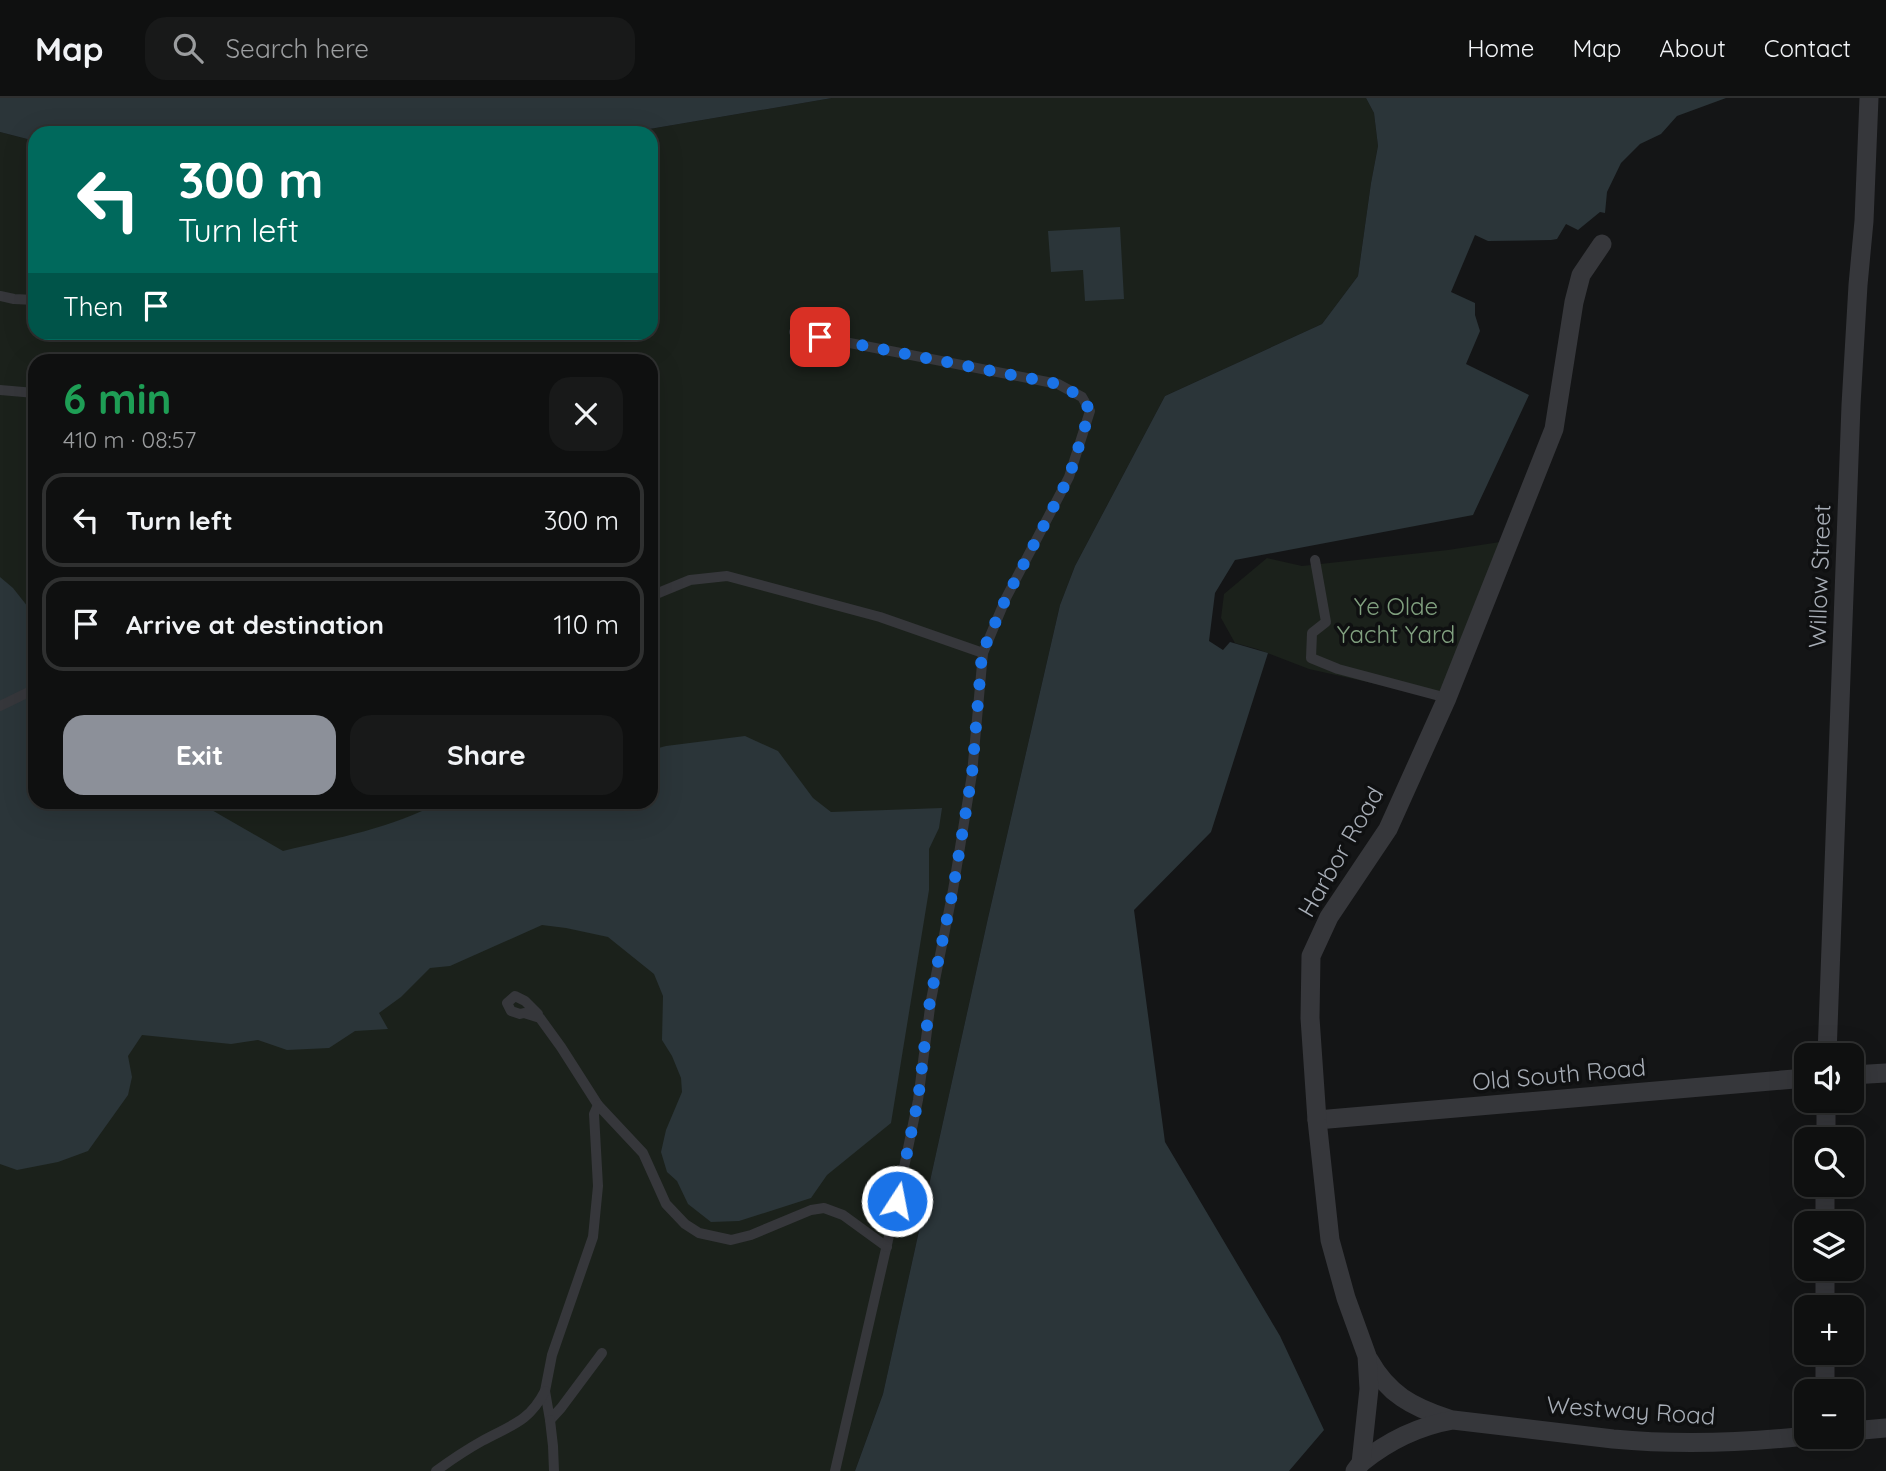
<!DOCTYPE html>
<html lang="en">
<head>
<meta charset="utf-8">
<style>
	body { margin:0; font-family:Quicksand,sans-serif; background:#181919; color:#f1f3f6; height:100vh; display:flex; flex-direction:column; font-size:26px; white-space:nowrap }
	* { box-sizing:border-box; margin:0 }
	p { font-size:23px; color:#9b9d9f }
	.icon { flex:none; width:38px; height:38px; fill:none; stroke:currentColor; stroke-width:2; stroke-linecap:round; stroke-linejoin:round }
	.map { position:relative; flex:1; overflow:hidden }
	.drawer { position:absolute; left:28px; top:256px; width:630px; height:455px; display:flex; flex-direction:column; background:#0f1010; border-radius:21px; box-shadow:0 7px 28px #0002,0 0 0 2px #2f3030 }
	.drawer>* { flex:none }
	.guide { position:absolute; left:28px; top:28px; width:630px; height:214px; border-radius:21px; box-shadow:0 7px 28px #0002,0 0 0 2px #2f3030; background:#00695c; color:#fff; overflow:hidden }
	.controls { position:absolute; left:1794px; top:945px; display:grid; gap:14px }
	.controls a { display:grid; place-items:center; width:70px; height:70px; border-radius:14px; background:#0f1010; box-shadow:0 7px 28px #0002,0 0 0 2px #2f3030; font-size:35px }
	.pin { position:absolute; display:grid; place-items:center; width:60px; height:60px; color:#fff; margin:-30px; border-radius:14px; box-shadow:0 4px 10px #0006 }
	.me { position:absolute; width:77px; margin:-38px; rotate:11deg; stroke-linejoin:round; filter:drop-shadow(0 0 5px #0008) }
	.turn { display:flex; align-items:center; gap:24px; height:147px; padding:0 35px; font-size:32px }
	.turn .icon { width:91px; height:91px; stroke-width:2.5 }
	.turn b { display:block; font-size:49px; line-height:60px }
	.then { display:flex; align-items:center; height:66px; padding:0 35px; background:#0003; gap:14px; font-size:26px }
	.round { display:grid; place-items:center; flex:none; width:74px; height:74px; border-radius:21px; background:#181919 }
	.headline { display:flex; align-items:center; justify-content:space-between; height:119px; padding:0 35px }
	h1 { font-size:42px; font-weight:700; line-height:52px; color:#1e9e55 }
	.primary-button { display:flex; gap:14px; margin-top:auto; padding:14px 35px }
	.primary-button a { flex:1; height:80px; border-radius:21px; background:#8c9099; color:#fff; font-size:28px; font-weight:700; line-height:80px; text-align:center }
	.primary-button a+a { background:#181919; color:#f1f3f6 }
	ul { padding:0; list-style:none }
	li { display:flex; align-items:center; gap:21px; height:94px; margin:0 14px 10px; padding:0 21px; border:4px solid #2f3030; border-radius:21px }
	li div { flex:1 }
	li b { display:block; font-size:26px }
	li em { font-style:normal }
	header { display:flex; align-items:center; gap:42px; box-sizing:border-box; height:98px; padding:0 35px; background:#0f1010; border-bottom:2px solid #2f3030 }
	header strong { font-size:33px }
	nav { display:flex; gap:38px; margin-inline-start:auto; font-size:24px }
	.search { width:490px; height:63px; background:#181919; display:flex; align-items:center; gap:18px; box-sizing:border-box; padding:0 24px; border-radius:21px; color:#9b9d9f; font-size:26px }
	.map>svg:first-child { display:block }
	.green { fill:#1b211b; fill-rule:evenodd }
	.water { fill:#2b3539 }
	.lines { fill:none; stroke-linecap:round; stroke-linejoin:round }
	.service { stroke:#36373b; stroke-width:10 }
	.minor { stroke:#36373b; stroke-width:19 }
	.route { stroke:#1a73e8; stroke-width:12; stroke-dasharray:0 21.6 }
	.labels { text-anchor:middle; stroke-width:7; stroke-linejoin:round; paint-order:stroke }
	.street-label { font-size:24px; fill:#a7adb6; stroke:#0f1011 }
	.park-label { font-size:24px; fill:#80a07f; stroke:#0f1011 }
</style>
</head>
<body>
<header>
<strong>Map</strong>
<div class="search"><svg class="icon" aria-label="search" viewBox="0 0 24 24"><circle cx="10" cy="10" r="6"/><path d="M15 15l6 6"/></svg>Search here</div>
<nav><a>Home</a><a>Map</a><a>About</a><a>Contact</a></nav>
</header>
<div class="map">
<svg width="1886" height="1373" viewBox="0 0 1886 1373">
	<rect width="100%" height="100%" fill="#141516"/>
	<g class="green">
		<path d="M832,0h534l8,15 4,33 -7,37 -13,93 -36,48 -157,72 -90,170 -15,39 -72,313 -105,476 -28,77h-855v-1339l35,9v191h616v-199h-25zM35,262h616v442h-616z"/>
		<polygon points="1500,444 1439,600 1309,571 1257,551 1235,545 1221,520 1224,496 1267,460 1302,468 1448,452"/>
	</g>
	<g class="water">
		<polygon points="0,0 832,0 626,35 35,35 35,43 0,34"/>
		<polygon points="1366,0 1726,0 1677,18 1661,36 1640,46 1621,65 1607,94 1605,115 1600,114 1578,132 1566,126 1557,141 1551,142 1488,143 1475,137 1451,194 1475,205 1475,217 1480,233 1466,266 1529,297 1473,417 1235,462 1215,495 1209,543 1223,552 1230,544 1268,555 1211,734 1134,812 1165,1044 1280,1238 1324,1332 1289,1373 855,1373 883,1296 988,820 1060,507 1075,468 1165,298 1322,226 1358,178 1371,85 1378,48 1374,15"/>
		<polygon points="1120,129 1124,201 1085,203 1083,172 1051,174 1048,133"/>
		<path d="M0,479l13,11 19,24h3v190h165l3,3 80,46c53,-13 110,-23 157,-49h211v-52l15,-4 79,-10 33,15 35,47 18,14 111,-4 -3,20 -10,21v41l-38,233 -64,52 -16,23 -72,23 -28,1 -23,-18 -11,-23 -10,-9 -6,-20 5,-22 16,-38 -1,-14 -9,-22 -10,-16 1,-44 -9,-22 -46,-37 -42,-9 -24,-3 -92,41 -20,2 -29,29 -22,16 9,16 -33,2 -26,17 -42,2 -29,-10 -27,4 -89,-9 -14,21 4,21 -4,18 -40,56 -30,11 -41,8 -17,-6z"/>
	</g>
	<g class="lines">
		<g class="service">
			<polyline points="0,198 14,201 35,202"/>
			<polyline points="794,234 1058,286 1082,299 1090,313 1069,379 1006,500 983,555 972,676 953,792 931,902 918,1002 897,1103 835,1373"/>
			<polyline points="0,292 35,295"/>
			<polyline points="1315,462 1326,524 1312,535 1311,560 1338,571 1447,600"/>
			<polyline points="651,498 690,482 727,478 880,519 983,555"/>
			<polyline points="0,608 35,591"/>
			<polyline points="538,916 525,903 515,898 507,905 511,913 520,916 524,915 540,920 561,949 598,1007 643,1055 666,1106 685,1126 699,1135 731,1142 751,1137 811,1112 824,1110 843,1117 887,1149"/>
			<polyline points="598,1007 594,1016 598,1088 593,1139 552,1257 545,1293 550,1322 561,1310 602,1255"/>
			<polyline points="550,1322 553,1348 554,1373"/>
			<path d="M436,1373c15,-11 30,-21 46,-30 29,-16 47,-19 63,-50"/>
		</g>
		<g class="minor">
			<polyline points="1827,957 1851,307 1858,187 1864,123 1869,0"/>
			<polyline points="1852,977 1886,975"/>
			<polyline points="1317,1022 1806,980"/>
			<polyline points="1826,1041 1826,1003"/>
			<polyline points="1825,1125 1825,1087"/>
			<polyline points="1825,1209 1825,1171"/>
			<path d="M1369,1262c19,34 43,47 80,59"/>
			<polyline points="1825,1293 1825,1255"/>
			<polyline points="1852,1333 1886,1330"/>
			<path d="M1361,1365c27,-22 58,-37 92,-43 53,6 107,13 160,19 64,6 129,4 193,-3"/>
			<polyline points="1355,1373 1361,1365 1369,1291 1367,1258 1346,1200 1330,1142 1317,1022 1310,920 1311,858 1329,819 1388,731 1447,600 1554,331 1574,204 1581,177 1602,146"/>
		</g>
	</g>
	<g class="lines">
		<polyline class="route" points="820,239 1058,286 1082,299 1090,313 1069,379 1006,500 982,555 972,676 953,792 930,902 918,1002 897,1103"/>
	</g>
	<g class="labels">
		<g class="street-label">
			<text transform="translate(1820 478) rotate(-88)" y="8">Willow Street</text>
			<text transform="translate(1341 754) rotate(-60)" y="8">Harbor Road</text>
			<text transform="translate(1559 977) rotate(-5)" y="8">Old South Road</text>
			<text transform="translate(1631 1313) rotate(4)" y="8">Westway Road</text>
		</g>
		<g class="park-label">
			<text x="1396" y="517">Ye Olde<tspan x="1396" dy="28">Yacht Yard</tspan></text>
		</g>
	</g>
</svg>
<div class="controls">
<a><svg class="icon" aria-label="sound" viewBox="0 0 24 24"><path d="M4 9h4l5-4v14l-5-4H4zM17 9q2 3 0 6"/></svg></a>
<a><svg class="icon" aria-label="search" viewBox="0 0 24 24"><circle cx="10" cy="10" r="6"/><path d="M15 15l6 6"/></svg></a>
<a><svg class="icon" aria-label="layers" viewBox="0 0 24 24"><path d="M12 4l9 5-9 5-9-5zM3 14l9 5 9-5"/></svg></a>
<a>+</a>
<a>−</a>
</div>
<div class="pin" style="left:820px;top:239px;background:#d93025"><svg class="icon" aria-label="arrive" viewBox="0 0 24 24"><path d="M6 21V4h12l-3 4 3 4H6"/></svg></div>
<svg class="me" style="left:897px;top:1103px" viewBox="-20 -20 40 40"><circle r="17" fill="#1a73e8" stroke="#fff" stroke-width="3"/><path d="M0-11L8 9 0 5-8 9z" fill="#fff"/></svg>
<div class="guide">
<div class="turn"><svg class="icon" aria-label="left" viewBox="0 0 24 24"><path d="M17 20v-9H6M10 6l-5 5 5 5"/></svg><div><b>300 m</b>Turn left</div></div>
<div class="then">Then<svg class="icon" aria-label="arrive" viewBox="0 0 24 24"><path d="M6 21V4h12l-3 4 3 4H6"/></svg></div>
</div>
<section class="drawer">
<div class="headline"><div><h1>6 min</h1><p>410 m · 08:57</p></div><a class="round"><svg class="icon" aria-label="close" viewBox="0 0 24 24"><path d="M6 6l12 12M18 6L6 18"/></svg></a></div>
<ul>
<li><svg class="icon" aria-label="left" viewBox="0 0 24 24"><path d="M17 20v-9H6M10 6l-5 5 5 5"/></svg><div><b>Turn left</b></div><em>300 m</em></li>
<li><svg class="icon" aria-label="arrive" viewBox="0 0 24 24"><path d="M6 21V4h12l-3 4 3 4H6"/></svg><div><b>Arrive at destination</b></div><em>110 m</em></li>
</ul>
<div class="primary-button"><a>Exit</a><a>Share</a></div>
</section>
</div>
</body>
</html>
